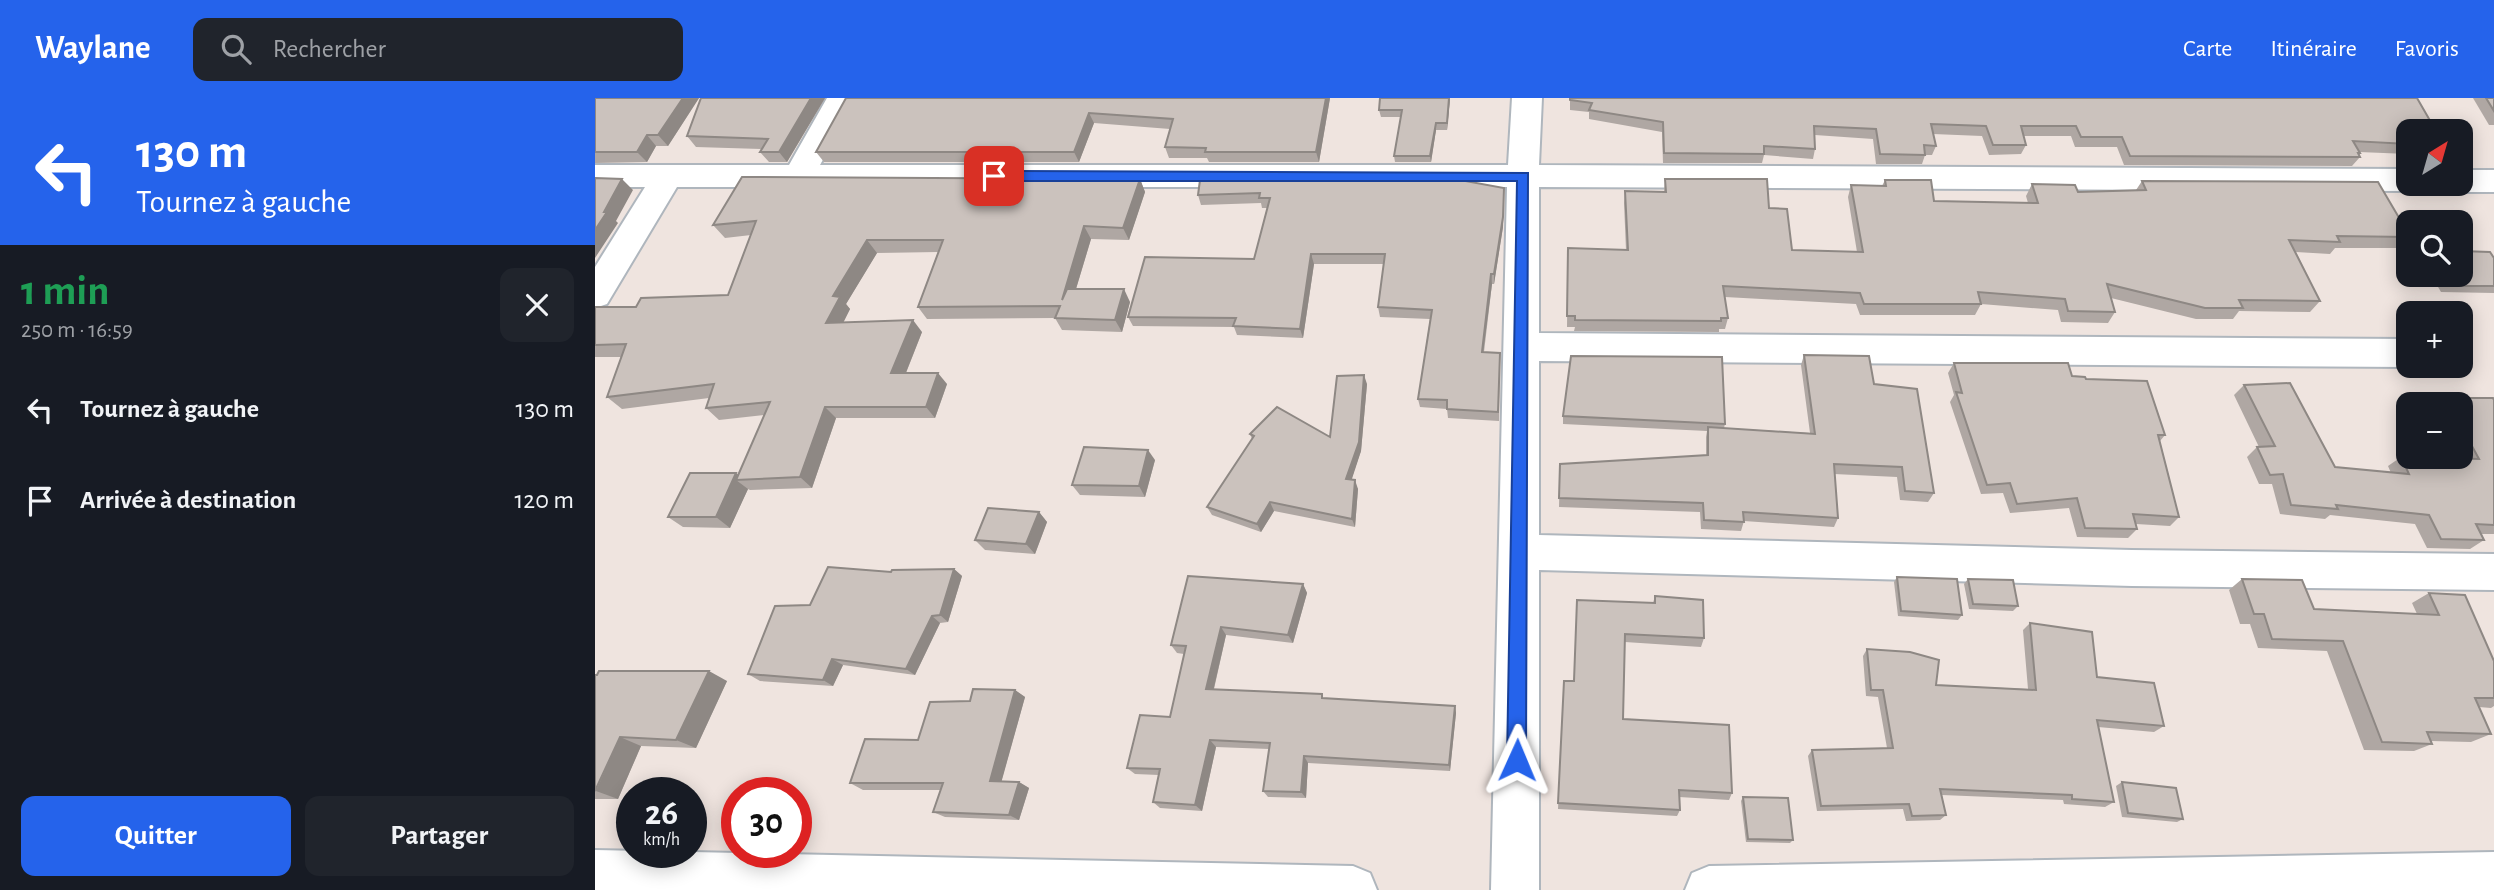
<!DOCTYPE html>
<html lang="fr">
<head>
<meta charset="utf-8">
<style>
	body { margin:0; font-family:"Alegreya Sans",sans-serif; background:#20242c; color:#f1f3f6; height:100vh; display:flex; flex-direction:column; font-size:26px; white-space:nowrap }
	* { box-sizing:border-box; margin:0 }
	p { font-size:23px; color:#9ea1a6 }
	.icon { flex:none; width:38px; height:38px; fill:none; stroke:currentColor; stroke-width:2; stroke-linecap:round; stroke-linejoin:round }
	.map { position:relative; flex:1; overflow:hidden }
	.drawer { display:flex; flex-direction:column; background:#171b24; width:595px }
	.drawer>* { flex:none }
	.guide { background:#2563eb; color:#fff; overflow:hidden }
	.needle { width:46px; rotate:37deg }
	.buttons { position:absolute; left:1801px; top:21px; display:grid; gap:14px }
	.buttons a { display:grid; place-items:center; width:77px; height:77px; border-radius:14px; background:#171b24; box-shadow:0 4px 18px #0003; font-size:35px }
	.speed { position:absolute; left:21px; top:679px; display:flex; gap:14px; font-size:35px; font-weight:700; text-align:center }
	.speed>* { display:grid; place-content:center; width:91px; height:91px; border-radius:50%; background:#171b24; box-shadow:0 4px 18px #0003; line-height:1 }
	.speed small { font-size:18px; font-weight:400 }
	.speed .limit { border:10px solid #d22; background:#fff; color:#111 }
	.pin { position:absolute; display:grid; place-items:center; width:60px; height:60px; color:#fff; margin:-30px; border-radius:14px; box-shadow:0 4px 10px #0006 }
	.me { position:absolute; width:77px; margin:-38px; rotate:1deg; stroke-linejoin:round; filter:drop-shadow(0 0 5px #0008) }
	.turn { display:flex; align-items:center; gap:24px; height:147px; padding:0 21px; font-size:32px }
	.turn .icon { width:91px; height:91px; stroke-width:2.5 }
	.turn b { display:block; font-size:49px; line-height:60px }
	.round { display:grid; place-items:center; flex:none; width:74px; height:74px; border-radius:14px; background:#20242c }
	.overview { display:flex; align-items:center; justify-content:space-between; height:119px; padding:0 21px }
	h1 { font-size:42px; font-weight:700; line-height:52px; color:#1e9e55 }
	.cta { display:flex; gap:14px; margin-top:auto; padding:14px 21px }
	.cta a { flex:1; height:80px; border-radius:14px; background:#2563eb; color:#fff; font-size:28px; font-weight:700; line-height:80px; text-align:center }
	.cta a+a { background:#20242c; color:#f1f3f6 }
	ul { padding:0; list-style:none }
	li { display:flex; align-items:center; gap:21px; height:91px; padding:0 21px }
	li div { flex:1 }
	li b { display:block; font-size:26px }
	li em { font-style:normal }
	header { display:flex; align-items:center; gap:42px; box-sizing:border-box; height:98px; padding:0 35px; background:#2563eb; color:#fff }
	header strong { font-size:33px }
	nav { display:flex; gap:38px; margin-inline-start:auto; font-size:24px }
	.search { width:490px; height:63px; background:#20242c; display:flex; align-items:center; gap:18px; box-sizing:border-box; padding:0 24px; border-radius:14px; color:#9ea1a6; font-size:26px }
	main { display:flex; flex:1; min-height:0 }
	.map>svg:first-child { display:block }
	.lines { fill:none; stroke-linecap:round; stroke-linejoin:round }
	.minor-casing { stroke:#afb6bd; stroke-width:4 }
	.minor { fill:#fff; fill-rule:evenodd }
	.wall { fill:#afa7a3 }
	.shaded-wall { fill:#8e8884 }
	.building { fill:#cbc2bd; stroke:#8e8884; stroke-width:2 }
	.route { fill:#2563eb; stroke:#184099; stroke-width:2 }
</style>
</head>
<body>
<header>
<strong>Waylane</strong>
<div class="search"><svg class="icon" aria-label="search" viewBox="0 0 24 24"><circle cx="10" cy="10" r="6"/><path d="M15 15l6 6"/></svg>Rechercher</div>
<nav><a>Carte</a><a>Itinéraire</a><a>Favoris</a></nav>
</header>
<main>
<section class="drawer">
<div class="guide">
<div class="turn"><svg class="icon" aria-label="left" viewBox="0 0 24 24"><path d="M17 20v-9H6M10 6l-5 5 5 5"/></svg><div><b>130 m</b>Tournez à gauche</div></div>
</div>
<div class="overview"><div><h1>1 min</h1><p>250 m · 16:59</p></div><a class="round"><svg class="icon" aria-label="close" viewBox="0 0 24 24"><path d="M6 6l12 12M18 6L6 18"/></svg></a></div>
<ul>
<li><svg class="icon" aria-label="left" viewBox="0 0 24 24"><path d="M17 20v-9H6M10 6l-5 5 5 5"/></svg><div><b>Tournez à gauche</b></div><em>130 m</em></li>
<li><svg class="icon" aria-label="arrive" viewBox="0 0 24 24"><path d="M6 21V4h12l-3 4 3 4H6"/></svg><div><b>Arrivée à destination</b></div><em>120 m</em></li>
</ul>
<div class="cta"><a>Quitter</a><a>Partager</a></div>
</section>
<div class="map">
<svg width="1899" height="792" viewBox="0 0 1899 792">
	<rect width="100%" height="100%" fill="#efe4df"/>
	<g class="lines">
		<defs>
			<g id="minor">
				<polygon points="232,0 262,0 225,67 913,67 917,0 947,0 944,67 1813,71 1813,86 1827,86 1824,90 1813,93 944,89 944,235 1813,241 1813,268 1817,268 1813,269 944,263 944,437 1537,452 1899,456 1899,492 1537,488 944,472 944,792 896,792 912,89 82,89 12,206 0,210 0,169 50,89 0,89 0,67 194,67"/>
				<polygon points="1866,72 1899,72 1899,94 1866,94 1855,91 1852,86 1866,86"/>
				<polygon points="0,752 758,768 775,775 782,792 0,792"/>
				<polygon points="1899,754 1899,792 1090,792 1097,775 1114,768"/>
			</g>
		</defs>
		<use href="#minor" class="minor-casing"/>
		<use href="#minor" class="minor"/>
	</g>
	<g class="wall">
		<polygon points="0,0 104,0 73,48 61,48 52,64 0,65"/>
		<polygon points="106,0 230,0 192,64 174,64 165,54 166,51 101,49 92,38"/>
		<polygon points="251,0 735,0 724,64 614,64 612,60 574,60 570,49 575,31 499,25 484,64 229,64 221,54"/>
		<polygon points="855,0 852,32 841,32 836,64 800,64 799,58 806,19 786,19 784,12"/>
		<polygon points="1878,0 1899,0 1899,27 1894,27"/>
		<polygon points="975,2 1813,33 1813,56 1764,54 1765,59 1757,68 1529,67 1522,49 1480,49 1476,38 1429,38 1431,47 1426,56 1394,57 1387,38 1338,36 1341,48 1337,57 1330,57 1327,66 1281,66 1278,41 1220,37 1220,51 1218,61 1169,57 1167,65 1068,65 1067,34 994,21 994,14 975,12"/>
		<polygon points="545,81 550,94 534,142 496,141 481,191 535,204 527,234 467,232 460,220 332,221 323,209 343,154 282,155 251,206 255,211 248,225 327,234 311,275 352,286 340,320 241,320 217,390 155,392 153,391 135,430 88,429 73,419 143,377 169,317 124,322 111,310 114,300 27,311 12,299 26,259 0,259 0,209 41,209 133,197 156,137 130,140 118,127"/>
		<polygon points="1070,81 1174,110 1197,152 1262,154 1253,99 1256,87 1287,88 1290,82 1339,103 1433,105 1431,98 1437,86 1483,94 1541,92 1547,83 1813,139 1813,142 1804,150 1740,150 1735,156 1701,154 1725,203 1715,214 1644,213 1638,221 1601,221 1516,200 1520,214 1513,225 1466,224 1463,212 1386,206 1380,217 1265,217 1261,206 1130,199 1133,220 1130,231 1124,231 1124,234 979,233 980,229 972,229 973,150 1031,152 1029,105 1030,93 1069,94"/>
		<polygon points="909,90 908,129 899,186 897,186 889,254 905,255 904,323 853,320 852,311 825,309 823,301 835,221 785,219 783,209 789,166 719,166 708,240 642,237 639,229 538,228 533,219 659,161 672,110 667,110 666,105 606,107 603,97"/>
		<polygon points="1899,160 1899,195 1846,194 1836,177 1866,177"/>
		<polygon points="1209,257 1279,286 1339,395 1333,404 1305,402 1302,379 1239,376 1243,420 1239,429 1149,423 1146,433 1106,431 1105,414 964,409 965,366 1111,358 1111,339 1112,333 968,326 968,318 1130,326 1129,330 1215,335 1206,267"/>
		<polygon points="1359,265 1477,278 1491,281 1570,337 1565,343 1584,419 1575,428 1541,426 1542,431 1533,440 1482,439 1474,410 1415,415 1408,395 1386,396 1355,304 1359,297 1353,275"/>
		<polygon points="772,286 766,353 756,382 763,391 760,429 679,413 666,434 617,417 612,409 657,341 655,336 735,339"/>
		<polygon points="1649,287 1740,369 1796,375 1793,368 1806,359 1865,360 1866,306 1842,306 1850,300 1899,302 1899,436 1886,436 1889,442 1875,451 1832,450 1820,426 1735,417 1730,421 1685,416 1677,386 1664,386 1652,359 1662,349 1664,349 1639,297"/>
		<polygon points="560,362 550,399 485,397 477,387"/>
		<polygon points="444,414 452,424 440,456 390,452 380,442"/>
		<polygon points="359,471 367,478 353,524 345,525 320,577 248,567 238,588 165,583 153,576 215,507 296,474"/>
		<polygon points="1302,479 1367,517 1363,522 1303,518 1299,484"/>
		<polygon points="1373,481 1423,508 1418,513 1374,511 1369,486"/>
		<polygon points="1647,481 1719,511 1822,516 1817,505 1834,495 1899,563 1899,608 1896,610 1884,609 1896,636 1876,644 1836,643 1837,646 1819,653 1769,652 1732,553 1663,550 1655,526 1645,526 1634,492"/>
		<polygon points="708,486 712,495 698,545 631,537 619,591 730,601 860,608 861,615 855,673 713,665 711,700 673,699 668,693 674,651 621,649 607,713 565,710 558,704 564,677 540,676 532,670 575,619 589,556 582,555 576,547"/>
		<polygon points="1060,498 1109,540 1106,549 1030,544 1028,621 1137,695 1134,702 1084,699 1085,712 1082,718 963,711 969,583 979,583 1058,505"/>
		<polygon points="1435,525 1502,579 1569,628 1559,634 1503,629 1519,704 1510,709 1469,706 1468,702 1347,697 1351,717 1345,722 1311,723 1308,711 1222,713 1213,658 1217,652 1292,650 1283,599 1271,598 1268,558 1272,551 1341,587 1433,591 1428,532"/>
		<polygon points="0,577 132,583 101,650 46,648 23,701 0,701"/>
		<polygon points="420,592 430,599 406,684 424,684 434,690 424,722 350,719 338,714 346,692 268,692 255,685 323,642 375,603"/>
		<polygon points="1527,684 1588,721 1582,724 1527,719 1521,688"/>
		<polygon points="1148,699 1198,742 1195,745 1151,744 1146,703"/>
	</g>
	<g class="shaded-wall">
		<polygon points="88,0 104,0 73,48 63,37"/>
		<polygon points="216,0 230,0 192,64 184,54"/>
		<polygon points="731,0 735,0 724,64 721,54"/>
		<polygon points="854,0 855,0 852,32 852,25"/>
		<polygon points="494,15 499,25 484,64 479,54"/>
		<polygon points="841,25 841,32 836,64 835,58"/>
		<polygon points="52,37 61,48 52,64 42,54"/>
		<polygon points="27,81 38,92 21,123 23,125 0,160 0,132"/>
		<polygon points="545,81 550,94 534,142 528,130"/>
		<polygon points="909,90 908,129 899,186 899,176"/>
		<polygon points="489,128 496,141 474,214 467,202"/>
		<polygon points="272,142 282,155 251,206 255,211 242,237 231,225 238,198"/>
		<polygon points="716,156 719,166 708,240 705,231"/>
		<polygon points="896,176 897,186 887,263 887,254"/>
		<polygon points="529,191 535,204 527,234 520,222"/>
		<polygon points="318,222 327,234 306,287 296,275"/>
		<polygon points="343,275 352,286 340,320 331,309"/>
		<polygon points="769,277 772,286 766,353 754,390 751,381"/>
		<polygon points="230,309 241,320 217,390 205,379"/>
		<polygon points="553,352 560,362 550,399 544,388"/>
		<polygon points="141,375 149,381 141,382 153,391 135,430 121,419"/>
		<polygon points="760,382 763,391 760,429 757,421"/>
		<polygon points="675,404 679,413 666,434 662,426"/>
		<polygon points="444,414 452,424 440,456 431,446"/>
		<polygon points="359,471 367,478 353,524 345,517"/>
		<polygon points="708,486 712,495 698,545 693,537"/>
		<polygon points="337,518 345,525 320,577 311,571"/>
		<polygon points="626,529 631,537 617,598 611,591"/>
		<polygon points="237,561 248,567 238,588 228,582"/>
		<polygon points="114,573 132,583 101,650 81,642"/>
		<polygon points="420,592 430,599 405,689 395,683"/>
		<polygon points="860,608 861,615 855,673 854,667"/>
		<polygon points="25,639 46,648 23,701 1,693"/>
		<polygon points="615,642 621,649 607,713 600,707"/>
		<polygon points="709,658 713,665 711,700 706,694"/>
		<polygon points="424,684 434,690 424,722 414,717"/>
	</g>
	<g class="building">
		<polygon points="0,0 88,0 63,37 52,37 42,54 0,54"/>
		<polygon points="106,0 216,0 184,54 165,54 173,41 92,38"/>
		<polygon points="251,0 731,0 721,54 610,54 611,50 570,49 578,21 494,15 479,54 221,54"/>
		<polygon points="785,0 854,0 852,25 841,25 835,58 799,58 807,12 784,12"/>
		<polygon points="975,0 1822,0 1841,33 1813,33 1813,46 1758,43 1765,55 1763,55 1765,59 1535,58 1527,39 1486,39 1481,28 1426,28 1431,47 1398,47 1391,28 1336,26 1341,48 1329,47 1330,57 1285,56 1281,31 1219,28 1220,51 1169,48 1169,56 1069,55 1068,24 994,12 997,5 975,2"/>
		<polygon points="1891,0 1899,0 1899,13"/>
		<polygon points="147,79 545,81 528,130 489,128 467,202 472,191 529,191 520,222 460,220 465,208 323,209 348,142 272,142 238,198 245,199 231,225 318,222 296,275 343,275 331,309 230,309 205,379 141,382 175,304 111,310 119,286 12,299 31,246 0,247 0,209 41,209 46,200 133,197 161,123 118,127"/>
		<polygon points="0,80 27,81 9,114 12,114 0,132"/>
		<polygon points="1070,81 1172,81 1174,110 1192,111 1197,152 1268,154 1256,87 1291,88 1290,82 1336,82 1339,103 1443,105 1437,86 1480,87 1483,94 1551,92 1547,83 1783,84 1813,135 1813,139 1742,138 1745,144 1694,142 1725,203 1644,202 1648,210 1610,210 1512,186 1520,214 1473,213 1470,201 1383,194 1386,206 1269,206 1265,195 1128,188 1133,220 1126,220 1126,223 980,222 980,218 972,218 973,150 1033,152 1030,93 1071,94"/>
		<polygon points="605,82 865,82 909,90 908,119 899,176 896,176 887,254 905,255 903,314 852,311 852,302 823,301 837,212 783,209 790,156 716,156 705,231 638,228 641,220 533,219 550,159 659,161 675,100 664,100 665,95 603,97"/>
		<polygon points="1866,153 1895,154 1899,160 1899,188 1854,188 1847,177 1866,177"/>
		<polygon points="1209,257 1274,258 1279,286 1322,291 1339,395 1310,393 1307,369 1239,366 1243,420 1148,414 1149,424 1109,422 1108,405 964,400 965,366 1113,357 1113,329 1220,336"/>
		<polygon points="976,258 1127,259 1130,326 968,318"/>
		<polygon points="1359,265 1473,265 1477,278 1490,279 1491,281 1552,283 1570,337 1563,337 1584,419 1538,416 1542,431 1490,430 1482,400 1422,406 1415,385 1392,387 1361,294 1367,295"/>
		<polygon points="769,277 764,344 751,381 760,382 757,421 675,404 662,426 612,409 659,338 655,336 682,309 735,339 742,278"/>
		<polygon points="1695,285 1740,369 1814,376 1806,359 1884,361 1866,328 1866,306 1853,306 1850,300 1898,300 1899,302 1899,427 1881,426 1889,442 1846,441 1834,417 1741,407 1743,411 1696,407 1688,376 1675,377 1662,349 1680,348 1649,287"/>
		<polygon points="489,349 553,352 544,388 477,387"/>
		<polygon points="95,375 141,375 121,419 73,419"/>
		<polygon points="393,410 444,414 431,446 380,442"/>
		<polygon points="233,469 296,474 297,472 359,471 345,517 337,518 311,571 237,561 228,582 153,576 180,508 215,507"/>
		<polygon points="593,478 708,486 693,537 626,529 611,591 727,596 727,600 860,608 854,667 709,658 706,694 668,693 675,645 615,642 600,707 558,704 565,671 532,670 545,617 575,619 591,548 576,547"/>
		<polygon points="1302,479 1362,481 1367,517 1306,513"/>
		<polygon points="1373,481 1418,482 1423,508 1378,506"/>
		<polygon points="1647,481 1707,482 1719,511 1844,517 1834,495 1870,497 1899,563 1899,600 1880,600 1896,636 1832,634 1837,646 1787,644 1748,543 1677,541 1669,516 1659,516"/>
		<polygon points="1060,498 1108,502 1109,540 1030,536 1028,621 1134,627 1137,695 1084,692 1085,712 963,705 969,583 979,583 982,502 1060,505"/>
		<polygon points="1435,525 1497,534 1502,579 1559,585 1569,628 1502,622 1519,704 1477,701 1477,697 1345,691 1351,717 1317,718 1314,706 1226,708 1217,652 1298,650 1288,592 1276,592 1272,551 1315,554 1344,562 1341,587 1441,592"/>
		<polygon points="4,573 114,573 81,642 25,639 0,693 0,577 2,577"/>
		<polygon points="378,591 420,592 395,683 424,684 414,717 338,714 348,685 255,685 270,641 323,642 335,604 375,603"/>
		<polygon points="1527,684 1581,690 1588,721 1533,715"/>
		<polygon points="1148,699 1193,700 1198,742 1153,741"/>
	</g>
	<polygon class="route" points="399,73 933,75 931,662 928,668 922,671 915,668 912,662 922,83 399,83 392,78"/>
</svg>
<div class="buttons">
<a><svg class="needle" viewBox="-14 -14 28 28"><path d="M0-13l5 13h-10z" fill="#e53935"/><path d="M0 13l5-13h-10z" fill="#9ea1a6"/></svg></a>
<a><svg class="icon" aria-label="search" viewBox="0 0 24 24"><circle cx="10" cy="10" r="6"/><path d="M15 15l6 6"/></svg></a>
<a>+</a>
<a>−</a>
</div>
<div class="speed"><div>26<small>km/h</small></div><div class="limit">30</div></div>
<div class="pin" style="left:399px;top:78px;background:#d93025"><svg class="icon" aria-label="arrive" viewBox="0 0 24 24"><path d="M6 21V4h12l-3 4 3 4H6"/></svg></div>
<svg class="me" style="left:922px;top:662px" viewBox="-20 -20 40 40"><path d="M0-17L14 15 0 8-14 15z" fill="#2563eb" stroke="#fff" stroke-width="4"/></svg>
</div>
</main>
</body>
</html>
